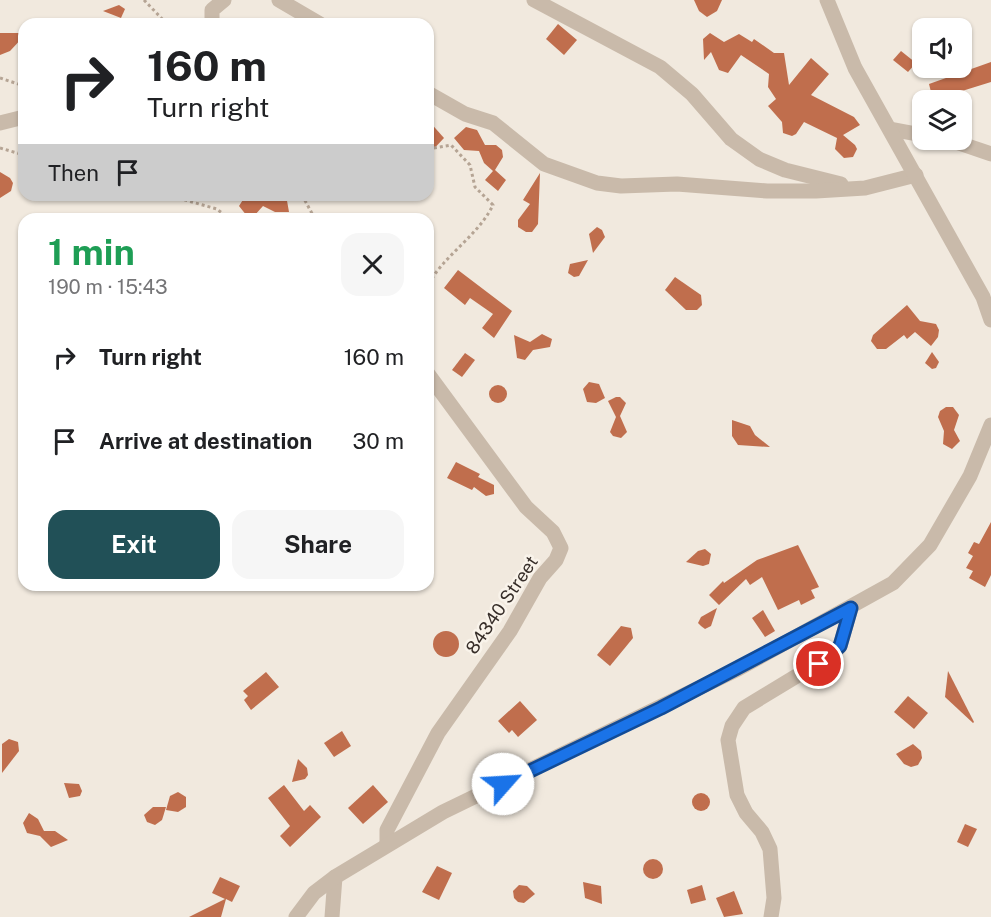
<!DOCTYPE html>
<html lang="en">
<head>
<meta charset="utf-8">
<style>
	body { margin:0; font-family:"Public Sans",sans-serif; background:#f6f6f6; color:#202124; height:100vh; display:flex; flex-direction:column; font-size:22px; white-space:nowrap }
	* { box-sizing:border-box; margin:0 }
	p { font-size:20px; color:#757577 }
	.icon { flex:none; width:33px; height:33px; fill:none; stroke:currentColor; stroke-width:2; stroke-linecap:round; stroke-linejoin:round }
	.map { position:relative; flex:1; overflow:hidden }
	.sheet { position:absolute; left:18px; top:213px; width:416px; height:378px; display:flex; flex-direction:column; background:#fff; border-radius:18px; box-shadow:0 2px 4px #0004 }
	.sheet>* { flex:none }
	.banner { position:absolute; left:18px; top:18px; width:416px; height:183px; border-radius:18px; box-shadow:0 2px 4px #0004; background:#fff; color:#202124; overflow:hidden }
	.buttons { position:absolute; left:912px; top:18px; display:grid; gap:12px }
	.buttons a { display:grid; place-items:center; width:60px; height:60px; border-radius:12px; background:#fff; box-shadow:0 2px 4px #0004; font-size:30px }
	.pin { position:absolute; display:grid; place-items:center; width:51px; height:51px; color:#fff; margin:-26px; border:3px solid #fff; border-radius:50%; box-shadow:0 2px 6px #0007 }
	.me { position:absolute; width:66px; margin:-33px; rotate:64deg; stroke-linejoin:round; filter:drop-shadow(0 0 4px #0008) }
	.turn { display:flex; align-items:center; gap:21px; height:126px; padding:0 30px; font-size:27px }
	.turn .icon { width:78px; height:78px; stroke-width:2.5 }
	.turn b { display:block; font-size:42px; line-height:51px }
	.then { display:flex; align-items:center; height:57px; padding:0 30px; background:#0003; gap:12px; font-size:22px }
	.round { display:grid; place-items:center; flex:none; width:63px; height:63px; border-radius:18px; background:#f6f6f6 }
	.headline { display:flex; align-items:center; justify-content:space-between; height:102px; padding:0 30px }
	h1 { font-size:36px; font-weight:700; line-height:45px; color:#1e9e55 }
	.action { display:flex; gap:12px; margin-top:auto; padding:12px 30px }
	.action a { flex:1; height:69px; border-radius:18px; background:#215057; color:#fff; font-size:24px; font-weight:700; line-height:69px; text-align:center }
	.action a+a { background:#f6f6f6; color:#202124 }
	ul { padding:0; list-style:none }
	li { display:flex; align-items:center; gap:18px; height:84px; padding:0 30px }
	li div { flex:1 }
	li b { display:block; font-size:22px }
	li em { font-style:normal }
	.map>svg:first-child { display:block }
	.building { fill:#c06e4d }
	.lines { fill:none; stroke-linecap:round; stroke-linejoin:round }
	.path { stroke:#b5a494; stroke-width:3; stroke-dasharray:3 3; stroke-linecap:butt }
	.minor { stroke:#c9baaa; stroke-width:15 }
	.tertiary { stroke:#c9baaa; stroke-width:15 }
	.route-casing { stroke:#114b97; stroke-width:15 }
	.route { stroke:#1a73e8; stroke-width:10 }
	.labels { text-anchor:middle; stroke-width:5; stroke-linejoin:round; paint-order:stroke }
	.street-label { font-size:18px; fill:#372e29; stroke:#f9f3ea }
</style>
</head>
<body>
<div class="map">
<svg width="991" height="917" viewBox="0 0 991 917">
	<rect width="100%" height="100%" fill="#f1e9de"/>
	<g class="building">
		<polygon points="694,0 722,0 717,11 707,17 699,11"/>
		<polygon points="119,5 125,9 121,18 103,11"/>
		<polygon points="558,24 577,40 564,55 546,39"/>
		<polygon points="0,33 24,33 24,36 10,51 0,55"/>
		<polygon points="710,33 724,42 739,34 752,42 754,39 774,53 784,53 789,85 811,58 829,74 811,95 854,117 860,125 843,135 855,145 857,149 853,157 844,158 835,149 837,138 804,122 796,134 792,136 783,133 782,122 768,106 776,99 768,87 769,74 741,55 728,73 719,70 711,52 704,60 703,39"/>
		<polygon points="901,51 916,63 908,72 893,60"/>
		<polygon points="991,62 991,82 933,100 929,84"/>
		<polygon points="428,120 444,138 428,155"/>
		<polygon points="466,127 477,130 485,145 496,145 502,150 503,157 495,170 506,180 498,191 485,180 493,171 484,163 479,151 464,150 454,138"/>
		<polygon points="0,172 10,178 13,183 11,191 0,198"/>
		<polygon points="540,173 538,224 532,232 526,232 518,227 518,220 530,204 523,200"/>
		<polygon points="246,195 253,195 264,201 269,195 286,195 289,212 275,212 263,206 254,216 247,216 239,206"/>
		<polygon points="597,227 602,230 605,237 593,253 589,234"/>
		<polygon points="588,260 579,276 574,277 568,273 570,264"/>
		<polygon points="458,270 512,311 494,338 482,328 493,314 470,298 465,305 444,288"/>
		<polygon points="675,277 701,295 702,305 697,310 686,310 665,290"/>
		<polygon points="907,305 920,321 936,324 939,330 938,337 931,346 915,332 907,339 904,335 886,349 877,349 871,341 873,335"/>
		<polygon points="542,334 552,339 550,347 533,350 525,360 517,358 514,335 530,342"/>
		<polygon points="932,352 939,362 936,368 932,369 925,363"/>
		<polygon points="465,353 475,360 462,377 452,370"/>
		<polygon points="589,382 599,384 605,398 596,403 587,402 583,389"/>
		<circle cx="498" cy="394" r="9"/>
		<polygon points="616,397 620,397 626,403 620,416 627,432 621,438 613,436 610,432 616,417 608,401"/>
		<polygon points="946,407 953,407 959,415 954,430 960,441 952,449 943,444 944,431 938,417 940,411"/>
		<polygon points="732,420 750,426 755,435 770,447 738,445 732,436"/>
		<polygon points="456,462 480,474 478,477 494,485 494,494 486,496 474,487 472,490 447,478"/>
		<polygon points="991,522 991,575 985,587 969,578 973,571 966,568 973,556 968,553 974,542 979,544"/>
		<polygon points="798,545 819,587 811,590 815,598 801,605 799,600 778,610 762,577 750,585 746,579 719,605 709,595 723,581 724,583 757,560"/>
		<polygon points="705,549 711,554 709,564 703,566 686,562 698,551"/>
		<polygon points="717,608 711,626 705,629 701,626 698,623 701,617"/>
		<polygon points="763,610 775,631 765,637 752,618"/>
		<polygon points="621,626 631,628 633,638 610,666 597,655"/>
		<circle cx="446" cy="644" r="13"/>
		<polygon points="948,671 974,722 973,723 945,697"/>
		<polygon points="266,672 279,687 251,710 244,700 248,696 243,691"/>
		<polygon points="908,696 928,713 914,729 894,712"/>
		<polygon points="520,701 537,720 518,737 512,730 509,733 498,721"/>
		<polygon points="342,731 351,746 334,757 324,743"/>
		<polygon points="9,739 18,742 19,751 2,773 2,744"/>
		<polygon points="913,744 921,751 922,758 918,765 911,767 904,764 896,754"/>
		<polygon points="298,759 307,768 308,775 305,779 292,782"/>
		<polygon points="64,783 79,784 82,791 80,796 69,798"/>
		<polygon points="284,785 304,811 310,805 321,817 290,847 280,836 290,826 268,798"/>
		<polygon points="373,785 388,802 363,824 348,808"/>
		<polygon points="178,792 186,797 186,807 178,812 166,810 170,796"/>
		<circle cx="701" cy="802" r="9"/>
		<polygon points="153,807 166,807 162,820 155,825 147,822 144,815"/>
		<polygon points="29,813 38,819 44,831 55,831 68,840 51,847 40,836 27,833 23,823"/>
		<polygon points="965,824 977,829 968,847 957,842"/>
		<circle cx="653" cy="869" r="10"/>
		<polygon points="437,866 452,873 439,900 422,892"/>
		<polygon points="220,877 240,886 232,902 226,899 221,917 189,917 225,899 212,893"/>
		<polygon points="583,882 601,886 602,904 585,898"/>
		<polygon points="519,885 527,886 535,894 524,903 518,902 514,898 513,891"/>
		<polygon points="702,885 706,900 691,904 687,890"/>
		<polygon points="734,891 743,914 724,917 716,898"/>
	</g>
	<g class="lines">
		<g class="path">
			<polyline points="144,0 167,24"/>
			<polyline points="0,78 24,86"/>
			<polyline points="0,148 24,155"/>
			<path d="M428,149l23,-4 19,20 5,22 18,18c-15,31 -49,50 -65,80"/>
			<polyline points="167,195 217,209 229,219"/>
			<polyline points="302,195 315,219"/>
		</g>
		<g class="minor">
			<polyline points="279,0 320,24"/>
			<polyline points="534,0 660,67 692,94 731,139 759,159 785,170 841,184"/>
			<polyline points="212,24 212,10 224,0"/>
			<polyline points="428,93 465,114 493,123 544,164 597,183 621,186 677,184 767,191 816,191 865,188 916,175"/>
			<polyline points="0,123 24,117"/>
			<polyline points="890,129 922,135"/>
			<polyline points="950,140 991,154"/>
			<polyline points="387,844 387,830 438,733 510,631 540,578 556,560 561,548 553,532 526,507 428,374"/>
			<polyline points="332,917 335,877"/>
			<polyline points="771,917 774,898 770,849 762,832 746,813 737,795 728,740 732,726 744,708 833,654 840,646 851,608"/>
		</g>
		<g class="tertiary">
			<polyline points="827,0 855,68 983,297 991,320"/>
			<polyline points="296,917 314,893 335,877 443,812 738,669 893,583 930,545 970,476 991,425"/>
		</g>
	</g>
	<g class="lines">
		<defs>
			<polyline id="route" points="503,784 661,708 851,608 840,646 819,664"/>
		</defs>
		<use href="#route" class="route-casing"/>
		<use href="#route" class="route"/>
	</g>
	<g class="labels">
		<g class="street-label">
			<text transform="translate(502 605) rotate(-56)" y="6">84340 Street</text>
		</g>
	</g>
</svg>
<div class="buttons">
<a><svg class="icon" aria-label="sound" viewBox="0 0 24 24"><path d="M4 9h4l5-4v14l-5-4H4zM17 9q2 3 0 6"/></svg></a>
<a><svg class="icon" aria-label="layers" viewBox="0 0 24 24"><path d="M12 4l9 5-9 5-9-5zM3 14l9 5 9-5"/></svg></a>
</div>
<div class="pin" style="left:819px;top:664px;background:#d93025"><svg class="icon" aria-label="arrive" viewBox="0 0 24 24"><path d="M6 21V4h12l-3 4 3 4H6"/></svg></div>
<svg class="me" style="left:503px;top:784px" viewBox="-20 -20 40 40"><circle r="19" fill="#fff"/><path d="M0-13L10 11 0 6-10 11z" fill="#1a73e8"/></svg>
<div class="banner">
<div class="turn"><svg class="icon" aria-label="right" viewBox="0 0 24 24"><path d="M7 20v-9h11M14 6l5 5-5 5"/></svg><div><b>160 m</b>Turn right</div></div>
<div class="then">Then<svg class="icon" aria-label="arrive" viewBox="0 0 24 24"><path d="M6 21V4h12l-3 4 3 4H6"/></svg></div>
</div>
<section class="sheet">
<div class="headline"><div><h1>1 min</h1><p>190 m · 15:43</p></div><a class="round"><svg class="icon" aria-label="close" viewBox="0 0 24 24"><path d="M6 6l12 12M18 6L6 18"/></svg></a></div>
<ul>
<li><svg class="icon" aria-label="right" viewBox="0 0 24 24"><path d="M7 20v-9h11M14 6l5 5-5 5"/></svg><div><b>Turn right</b></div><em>160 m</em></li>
<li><svg class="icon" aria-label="arrive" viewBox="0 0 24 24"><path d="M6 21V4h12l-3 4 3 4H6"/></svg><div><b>Arrive at destination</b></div><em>30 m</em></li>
</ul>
<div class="action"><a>Exit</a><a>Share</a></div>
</section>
</div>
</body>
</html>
